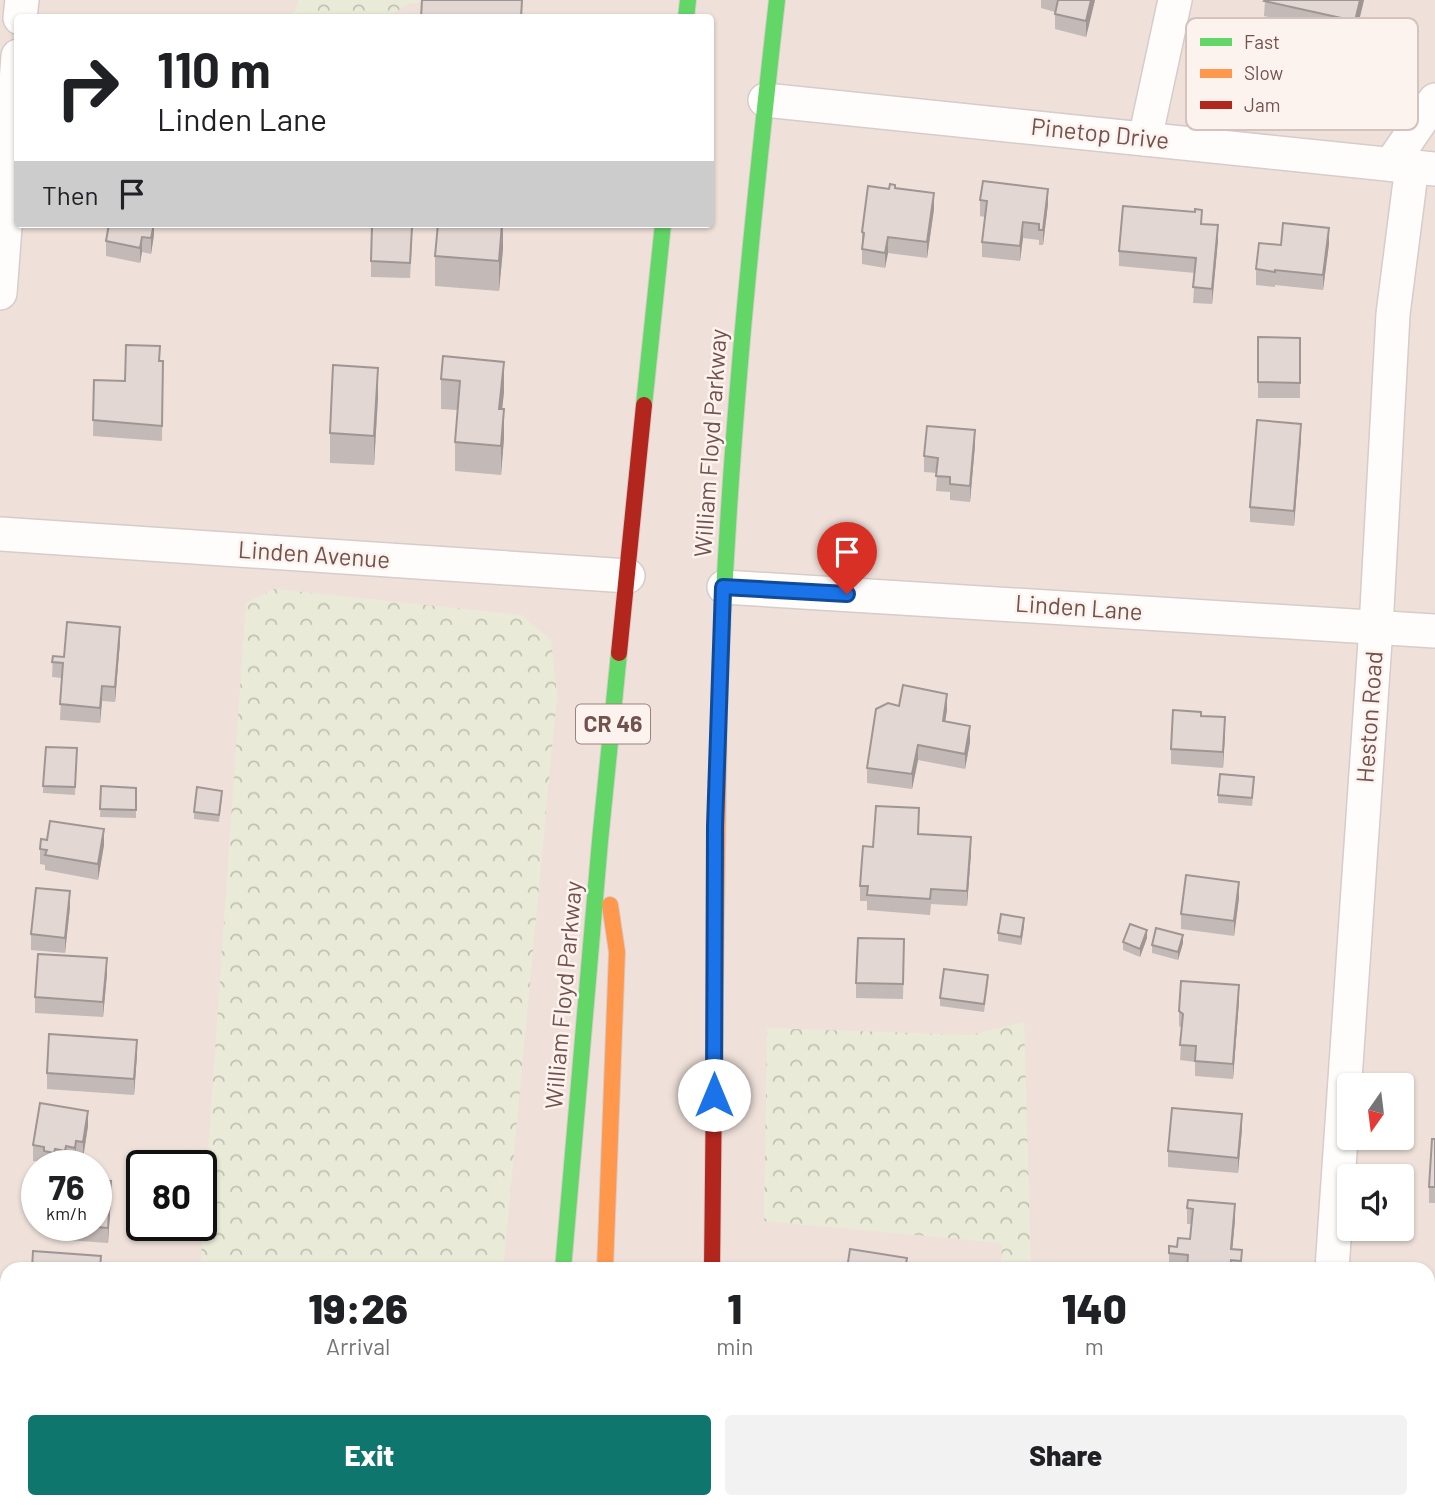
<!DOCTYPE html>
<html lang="en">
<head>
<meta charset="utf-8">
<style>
	body { margin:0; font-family:Barlow,sans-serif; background:#f2f2f2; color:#202124; height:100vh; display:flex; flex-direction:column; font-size:26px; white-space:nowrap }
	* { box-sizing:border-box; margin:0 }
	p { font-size:23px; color:#757577 }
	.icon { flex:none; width:38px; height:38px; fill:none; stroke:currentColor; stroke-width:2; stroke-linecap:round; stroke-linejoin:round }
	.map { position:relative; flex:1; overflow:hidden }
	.details { position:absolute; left:0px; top:1262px; width:1435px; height:247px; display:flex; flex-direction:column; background:#fff; border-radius:21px 21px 0 0; box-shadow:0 2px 5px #0004 }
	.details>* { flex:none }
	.top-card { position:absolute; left:14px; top:14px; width:700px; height:214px; border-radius:7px; box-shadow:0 2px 5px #0004; background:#fff; color:#202124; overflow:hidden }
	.needle { width:46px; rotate:194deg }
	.fabs { position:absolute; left:1337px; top:1073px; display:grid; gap:14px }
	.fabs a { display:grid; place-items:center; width:77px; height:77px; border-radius:7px; background:#fff; box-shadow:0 2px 5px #0004; font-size:35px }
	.speed { position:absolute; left:21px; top:1150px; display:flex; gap:14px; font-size:35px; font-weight:700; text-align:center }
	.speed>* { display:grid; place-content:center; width:91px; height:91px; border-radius:50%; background:#fff; box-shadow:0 2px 5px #0004; line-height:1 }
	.speed small { font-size:18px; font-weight:400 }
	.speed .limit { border:4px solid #111; border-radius:10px; background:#fff; color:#111 }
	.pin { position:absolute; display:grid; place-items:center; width:60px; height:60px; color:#fff; margin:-72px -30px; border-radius:50% 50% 50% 0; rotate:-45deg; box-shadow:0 0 7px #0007 }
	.pin .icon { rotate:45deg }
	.me { position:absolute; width:77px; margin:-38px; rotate:0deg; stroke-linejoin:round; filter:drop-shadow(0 0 5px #0008) }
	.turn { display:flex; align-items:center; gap:24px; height:147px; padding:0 28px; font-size:32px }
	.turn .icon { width:91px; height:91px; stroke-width:2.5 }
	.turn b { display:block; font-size:49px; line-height:60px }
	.then { display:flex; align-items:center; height:66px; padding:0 28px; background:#0003; gap:14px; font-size:26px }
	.eta { display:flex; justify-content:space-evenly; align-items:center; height:119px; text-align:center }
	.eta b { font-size:42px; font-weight:800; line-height:49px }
	.primary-button { display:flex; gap:14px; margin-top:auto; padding:14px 28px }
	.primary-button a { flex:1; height:80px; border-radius:7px; background:#0f766e; color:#fff; font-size:28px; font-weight:800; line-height:80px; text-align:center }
	.primary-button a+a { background:#f2f2f2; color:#202124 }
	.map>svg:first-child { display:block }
	.residential { fill:#efe1da; fill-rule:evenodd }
	.forest { fill:url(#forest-crowns) }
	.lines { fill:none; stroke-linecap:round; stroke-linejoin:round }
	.street-casing { stroke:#d6ccc9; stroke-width:36 }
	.fast-casing { stroke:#d7cdca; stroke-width:18 }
	.slow-casing { stroke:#d7cdca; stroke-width:18 }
	.jam-casing { stroke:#d7cdca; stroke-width:18 }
	.street { stroke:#fefdfc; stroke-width:33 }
	.fast { stroke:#63d668; stroke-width:16 }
	.slow { stroke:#ff974d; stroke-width:16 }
	.jam { stroke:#b3261e; stroke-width:16 }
	.wall { fill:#c3b9b6 }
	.shaded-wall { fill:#9f9694 }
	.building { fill:#e3d7d4; stroke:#9f9694; stroke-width:2 }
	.route-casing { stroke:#114b97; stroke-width:18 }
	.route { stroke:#1a73e8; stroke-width:12 }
	.labels { text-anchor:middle; stroke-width:5; stroke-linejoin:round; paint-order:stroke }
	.shield { fill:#fdf3ee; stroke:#9c827e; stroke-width:2 }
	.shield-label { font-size:23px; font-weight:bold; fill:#72524e }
	.street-label { font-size:24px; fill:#72524e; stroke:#fdf3ee }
	.key { fill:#fdf3ee; stroke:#d3c3be; stroke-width:2 }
	.key-label { font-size:19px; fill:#72524e }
</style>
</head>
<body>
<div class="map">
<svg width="1435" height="1508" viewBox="0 0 1435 1508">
	<defs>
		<pattern id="forest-crowns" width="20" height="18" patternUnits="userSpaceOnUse" patternTransform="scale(1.75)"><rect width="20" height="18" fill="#e9ebd8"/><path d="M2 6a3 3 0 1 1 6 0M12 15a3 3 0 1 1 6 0" fill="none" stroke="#c1c1b1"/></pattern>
	</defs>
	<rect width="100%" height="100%" fill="#f7f0ec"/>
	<path class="residential" d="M0,0h1435v1508h-1435zM18,18h692v206h-692zM1349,1085h53v53h-53zM37,1166h59v59h-59zM142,1166h59v59h-59zM1349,1176h53v52h-53zM7,1269h1421v233h-1421z"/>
	<g class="forest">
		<polygon points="298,0 441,0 408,4 388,17 289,18 298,5"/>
		<polygon points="274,589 521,615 551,640 557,695 503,1269 200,1269 246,603"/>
		<polygon points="1024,1022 1031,1269 1001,1269 1002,1243 764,1221 767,1028 970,1035"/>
		<polygon points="939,1502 1020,1502 1019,1508 940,1508"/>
	</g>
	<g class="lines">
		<defs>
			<g id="street">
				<polyline points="20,18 22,0"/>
				<polyline points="765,100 1435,169"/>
				<polyline points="1145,139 1175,0"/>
				<polyline points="1391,164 1435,100"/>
				<polyline points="0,293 18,56"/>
				<polyline points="0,534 628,576"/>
				<polyline points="724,587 1435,631"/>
				<polyline points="1332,1269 1376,627 1393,314 1412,166"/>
				<polyline points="0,1503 74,1508"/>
				<polyline points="1316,1508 1317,1502"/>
			</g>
			<g id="fast">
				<polyline points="686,18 688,0"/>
				<polyline points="644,405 663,224"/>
				<path d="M719,716c7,-240 31,-478 58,-716"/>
				<polyline points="563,1269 600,841 619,653"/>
				<polyline points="657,1502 663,1508"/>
			</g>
			<g id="slow">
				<polyline points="715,991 719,716"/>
				<polyline points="605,1269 617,952 610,905"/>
				<polyline points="541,1508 542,1502"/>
				<polyline points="701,1508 702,1502"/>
			</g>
			<g id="jam">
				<polyline points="619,653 644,405"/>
				<polyline points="712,1269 715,991"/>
			</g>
		</defs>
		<use href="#street" class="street-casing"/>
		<use href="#fast" class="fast-casing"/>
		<use href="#slow" class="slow-casing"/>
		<use href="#jam" class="jam-casing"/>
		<use href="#street" class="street"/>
		<use href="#fast" class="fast"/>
		<use href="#slow" class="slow"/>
		<use href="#jam" class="jam"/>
	</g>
	<g class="wall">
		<polygon points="1041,0 1095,0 1086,37 1055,29 1055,12 1041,8"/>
		<polygon points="1265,0 1364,0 1355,37 1264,16"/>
		<polygon points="895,188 934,209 927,258 888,253 885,268 862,264 862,232 889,189"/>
		<polygon points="980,200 1048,204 1043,245 1039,245 1039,240 1023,238 1020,261 982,257 982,242 985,217 980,216"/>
		<polygon points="154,224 154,235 151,254 142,252 140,263 106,256 106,241"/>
		<polygon points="1202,224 1218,240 1212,304 1193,303 1195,273 1119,266 1119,251"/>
		<polygon points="412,243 410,278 371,277 371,261"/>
		<polygon points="1329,244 1323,290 1275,285 1275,287 1256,285 1256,269 1281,245"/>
		<polygon points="503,249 499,291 435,286 435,256"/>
		<polygon points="1258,337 1300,338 1300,398 1258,398"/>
		<polygon points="443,356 504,392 502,409 504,438 501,475 455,471 455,442 458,410 441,409 441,379"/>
		<polygon points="159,361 163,361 162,441 93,436 94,380 125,381"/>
		<polygon points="378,397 374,465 330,463 330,433"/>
		<polygon points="1301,439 1294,526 1250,522 1250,507"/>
		<polygon points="975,445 970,502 950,500 950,492 936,491 937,473 924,472 924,456"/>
		<polygon points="120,642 115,702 102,701 100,723 60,720 62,678 52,677 53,656 64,657"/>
		<polygon points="899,706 947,710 945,721 970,742 965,769 918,760 912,789 867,783 867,768"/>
		<polygon points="1201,716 1225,733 1223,768 1171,764 1171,749"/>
		<polygon points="77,748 75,795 43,793 43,786"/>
		<polygon points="1254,785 1252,806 1218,803 1218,795"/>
		<polygon points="101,786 136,788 136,818 100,817"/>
		<polygon points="222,799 219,822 194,819 194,812"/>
		<polygon points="919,824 919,834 971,853 967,906 931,904 930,915 867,910 867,901 860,901 860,886 873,847"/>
		<polygon points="47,840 104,845 98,880 45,870 45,865 40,864 40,849"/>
		<polygon points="1239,898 1234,936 1181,929 1181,914"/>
		<polygon points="70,907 65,953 31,950 31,934"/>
		<polygon points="1024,926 1021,945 998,941 998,933"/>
		<polygon points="1147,938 1140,957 1123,950 1123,942"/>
		<polygon points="1183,943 1178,960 1152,953 1152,945"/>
		<polygon points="904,955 903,999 856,998 856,983"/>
		<polygon points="107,974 103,1017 35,1013 35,997"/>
		<polygon points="988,983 984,1012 940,1006 940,998"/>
		<polygon points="1239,1001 1233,1079 1195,1076 1195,1062 1180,1060 1182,1028 1179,1026 1179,1011"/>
		<polygon points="137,1055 134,1095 47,1089 47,1073"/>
		<polygon points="88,1126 83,1158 76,1156 75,1163 66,1161 66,1166 44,1166 44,1162 33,1161 33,1145"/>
		<polygon points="1242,1129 1238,1173 1168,1167 1168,1151"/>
		<polygon points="1435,1139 1435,1203 1429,1203 1429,1187"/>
		<polygon points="111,1196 108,1243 53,1239 53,1225 96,1225"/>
		<polygon points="1187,1208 1235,1220 1232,1249 1242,1250 1242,1269 1169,1268 1169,1246 1177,1247 1190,1239 1191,1224 1187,1224"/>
		<polygon points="1428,1284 1435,1284 1435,1388 1428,1387"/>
		<polygon points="1123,1502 1169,1502 1169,1508 1125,1508 1125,1502"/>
	</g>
	<g class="shaded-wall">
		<polygon points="1091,0 1095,0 1086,37 1086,21"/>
		<polygon points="1360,0 1364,0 1355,37 1355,21"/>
		<polygon points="1048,189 1048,204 1043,245 1043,230"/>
		<polygon points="934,193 934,209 927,258 927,242"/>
		<polygon points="1023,222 1023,238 1020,261 1020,246"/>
		<polygon points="154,224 154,235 151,254 151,238"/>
		<polygon points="503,224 503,249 499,291 499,261"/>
		<polygon points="1218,225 1218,240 1212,304 1212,289"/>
		<polygon points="1329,228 1329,244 1323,290 1323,275"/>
		<polygon points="142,237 142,252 140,263 140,248"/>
		<polygon points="888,237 888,253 885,268 885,253"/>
		<polygon points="504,362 504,392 499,438 499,409"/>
		<polygon points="378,368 378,397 374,465 374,436"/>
		<polygon points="504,409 504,438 501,475 501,446"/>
		<polygon points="1301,424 1301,439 1294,526 1294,511"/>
		<polygon points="975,430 975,445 970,502 970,486"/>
		<polygon points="120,627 120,642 115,702 115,687"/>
		<polygon points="102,686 102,701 100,723 100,708"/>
		<polygon points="947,694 947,710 943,736 943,721"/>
		<polygon points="1225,717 1225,733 1223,768 1223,752"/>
		<polygon points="970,726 970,742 965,769 965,754"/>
		<polygon points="918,745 918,760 912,789 912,774"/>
		<polygon points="104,829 104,845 98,880 98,864"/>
		<polygon points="971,837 971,853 967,906 967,891"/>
		<polygon points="1239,882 1239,898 1234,936 1234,921"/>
		<polygon points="70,891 70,907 65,953 65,938"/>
		<polygon points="1024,918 1024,926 1021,945 1021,937"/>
		<polygon points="1147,930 1147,938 1140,957 1140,949"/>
		<polygon points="1183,935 1183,943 1178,960 1178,952"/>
		<polygon points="107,958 107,974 103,1017 103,1002"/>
		<polygon points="1239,985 1239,1001 1233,1079 1233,1064"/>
		<polygon points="137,1040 137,1055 134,1095 134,1079"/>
		<polygon points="88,1111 88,1126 83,1158 83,1142"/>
		<polygon points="1242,1114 1242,1129 1238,1173 1238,1158"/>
		<polygon points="76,1141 76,1156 75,1163 75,1148"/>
		<polygon points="207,1156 207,1164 201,1188 201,1180"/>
		<polygon points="111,1181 111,1196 108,1243 108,1228"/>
		<polygon points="1235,1204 1235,1220 1231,1264 1231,1249"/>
	</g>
	<g class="building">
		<polygon points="422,0 522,0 521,18 421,18"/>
		<polygon points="1058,0 1091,0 1086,21 1055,14"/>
		<polygon points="1265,0 1360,0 1355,21 1264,1"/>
		<polygon points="983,181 1048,189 1043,230 1039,230 1039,224 1023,222 1020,246 982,242 987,201 980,200"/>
		<polygon points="890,184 895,185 895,188 934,193 927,242 888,237 885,253 862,249 864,233 862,232 868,186 889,189"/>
		<polygon points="1123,206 1195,212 1195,209 1202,210 1201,224 1218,225 1212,289 1193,287 1196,258 1119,251"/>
		<polygon points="1283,223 1329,228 1323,275 1275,270 1275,272 1256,269 1259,243 1281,245"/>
		<polygon points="109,224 154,224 151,238 142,237 140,248 106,241"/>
		<polygon points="438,224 502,224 499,261 435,256"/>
		<polygon points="372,226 412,227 410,263 371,261"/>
		<polygon points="1258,337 1300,338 1300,383 1258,382"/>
		<polygon points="126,345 160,346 159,361 163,361 162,426 93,420 94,380 125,381"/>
		<polygon points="443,356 504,362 499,409 504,409 501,446 455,442 460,381 441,379"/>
		<polygon points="333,365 378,368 374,436 330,433"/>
		<polygon points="1257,420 1301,424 1294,511 1250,507"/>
		<polygon points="927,426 975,430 970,486 950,484 950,477 936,476 938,458 924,456"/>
		<polygon points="67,622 120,627 115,687 102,686 100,708 60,704 63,663 52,662 53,656 64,657"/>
		<polygon points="903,685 947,694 943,721 970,726 965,754 918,745 912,774 867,768 876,709 888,703 899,706"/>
		<polygon points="1173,710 1201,712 1201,716 1225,717 1223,752 1171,749"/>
		<polygon points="46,747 77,748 75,787 43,786"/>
		<polygon points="1220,774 1254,777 1252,798 1218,795"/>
		<polygon points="101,786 136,788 136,810 100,809"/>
		<polygon points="197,787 222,791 219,815 194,812"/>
		<polygon points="876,806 919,808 918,834 971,837 967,891 931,889 930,899 867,895 868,886 860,886 863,846 873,847"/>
		<polygon points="50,821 104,829 98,864 45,855 47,850 40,849 41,839 47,840"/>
		<polygon points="1186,875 1239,882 1234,921 1181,914"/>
		<polygon points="36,888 70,891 65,938 31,934"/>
		<polygon points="1001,914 1024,918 1021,937 998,933"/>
		<polygon points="1130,924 1147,930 1140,949 1123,942"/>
		<polygon points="1156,928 1183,935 1178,952 1152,945"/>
		<polygon points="858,938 904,939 903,984 856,983"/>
		<polygon points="38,954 107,958 103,1002 35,997"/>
		<polygon points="944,969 988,975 984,1004 940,998"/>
		<polygon points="1181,981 1239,985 1233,1064 1195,1061 1196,1046 1180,1045 1183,1014 1179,1011"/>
		<polygon points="49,1034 137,1040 134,1079 47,1073"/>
		<polygon points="40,1103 88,1111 83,1142 76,1141 75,1148 66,1146 65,1151 55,1149 54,1153 44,1151 44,1147 33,1145"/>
		<polygon points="1172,1108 1242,1114 1238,1158 1168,1151"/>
		<polygon points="1432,1139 1435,1139 1435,1187 1429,1187"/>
		<polygon points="187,1151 207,1156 201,1180 201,1166 184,1166"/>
		<polygon points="159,1160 182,1164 181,1166 158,1166"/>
		<polygon points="96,1180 111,1181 108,1228 71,1225 96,1225"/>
		<polygon points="1188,1200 1235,1204 1231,1249 1242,1250 1241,1261 1231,1260 1230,1269 1187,1269 1188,1255 1169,1253 1169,1246 1177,1247 1178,1238 1190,1239 1193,1209 1187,1208"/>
		<polygon points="850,1249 907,1258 905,1269 847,1269"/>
		<polygon points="33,1251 101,1256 100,1268 105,1269 32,1269"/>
		<rect x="1428" y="1284" width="7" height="88"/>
	</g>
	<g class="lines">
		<defs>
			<polyline id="route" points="714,1095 715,826 723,587 847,594"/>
		</defs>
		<use href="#route" class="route-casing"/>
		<use href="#route" class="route"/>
	</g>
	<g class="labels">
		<rect class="shield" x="576" y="704.5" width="74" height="39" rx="5"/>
		<g class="shield-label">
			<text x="613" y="732">CR 46</text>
		</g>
		<g class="street-label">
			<text transform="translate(1100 134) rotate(6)" y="8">Pinetop Drive</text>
			<text transform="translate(711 443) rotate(-86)" y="8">William Floyd Parkway</text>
			<text transform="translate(314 555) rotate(4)" y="8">Linden Avenue</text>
			<text transform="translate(1079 608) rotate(4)" y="8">Linden Lane</text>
			<text transform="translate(1370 717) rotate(-86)" y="8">Heston Road</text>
			<text transform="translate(564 995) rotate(-85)" y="8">William Floyd Parkway</text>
		</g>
	</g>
	<rect x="1186" y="18" width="232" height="112" rx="10" class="key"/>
	<rect x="1200" y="38" width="32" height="8" fill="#63d668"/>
	<rect x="1200" y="69" width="32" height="9" fill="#ff974d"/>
	<rect x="1200" y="101" width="32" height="8" fill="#b3261e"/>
	<g class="key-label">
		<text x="1244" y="49">Fast</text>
		<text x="1244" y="80">Slow</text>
		<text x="1244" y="112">Jam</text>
	</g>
</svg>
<div class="fabs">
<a><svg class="needle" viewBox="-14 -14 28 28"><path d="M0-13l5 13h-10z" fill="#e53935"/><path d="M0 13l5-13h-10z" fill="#757577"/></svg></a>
<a><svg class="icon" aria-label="sound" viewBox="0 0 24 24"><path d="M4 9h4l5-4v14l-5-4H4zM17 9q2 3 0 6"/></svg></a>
</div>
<div class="speed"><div>76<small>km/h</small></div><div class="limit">80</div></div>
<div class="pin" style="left:847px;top:594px;background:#d93025"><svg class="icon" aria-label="arrive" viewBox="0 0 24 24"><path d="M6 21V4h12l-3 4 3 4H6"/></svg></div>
<svg class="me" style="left:714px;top:1095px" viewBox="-20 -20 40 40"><circle r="19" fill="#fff"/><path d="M0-13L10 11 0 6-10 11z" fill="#1a73e8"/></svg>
<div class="top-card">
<div class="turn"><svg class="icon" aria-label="right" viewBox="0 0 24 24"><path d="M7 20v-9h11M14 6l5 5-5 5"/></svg><div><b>110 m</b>Linden Lane</div></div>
<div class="then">Then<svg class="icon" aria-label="arrive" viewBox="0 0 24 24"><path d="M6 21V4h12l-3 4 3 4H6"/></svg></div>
</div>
<section class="details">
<div class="eta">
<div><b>19:26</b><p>Arrival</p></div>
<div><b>1</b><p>min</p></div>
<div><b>140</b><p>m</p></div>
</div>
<div class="primary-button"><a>Exit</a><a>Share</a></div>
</section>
</div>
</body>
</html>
